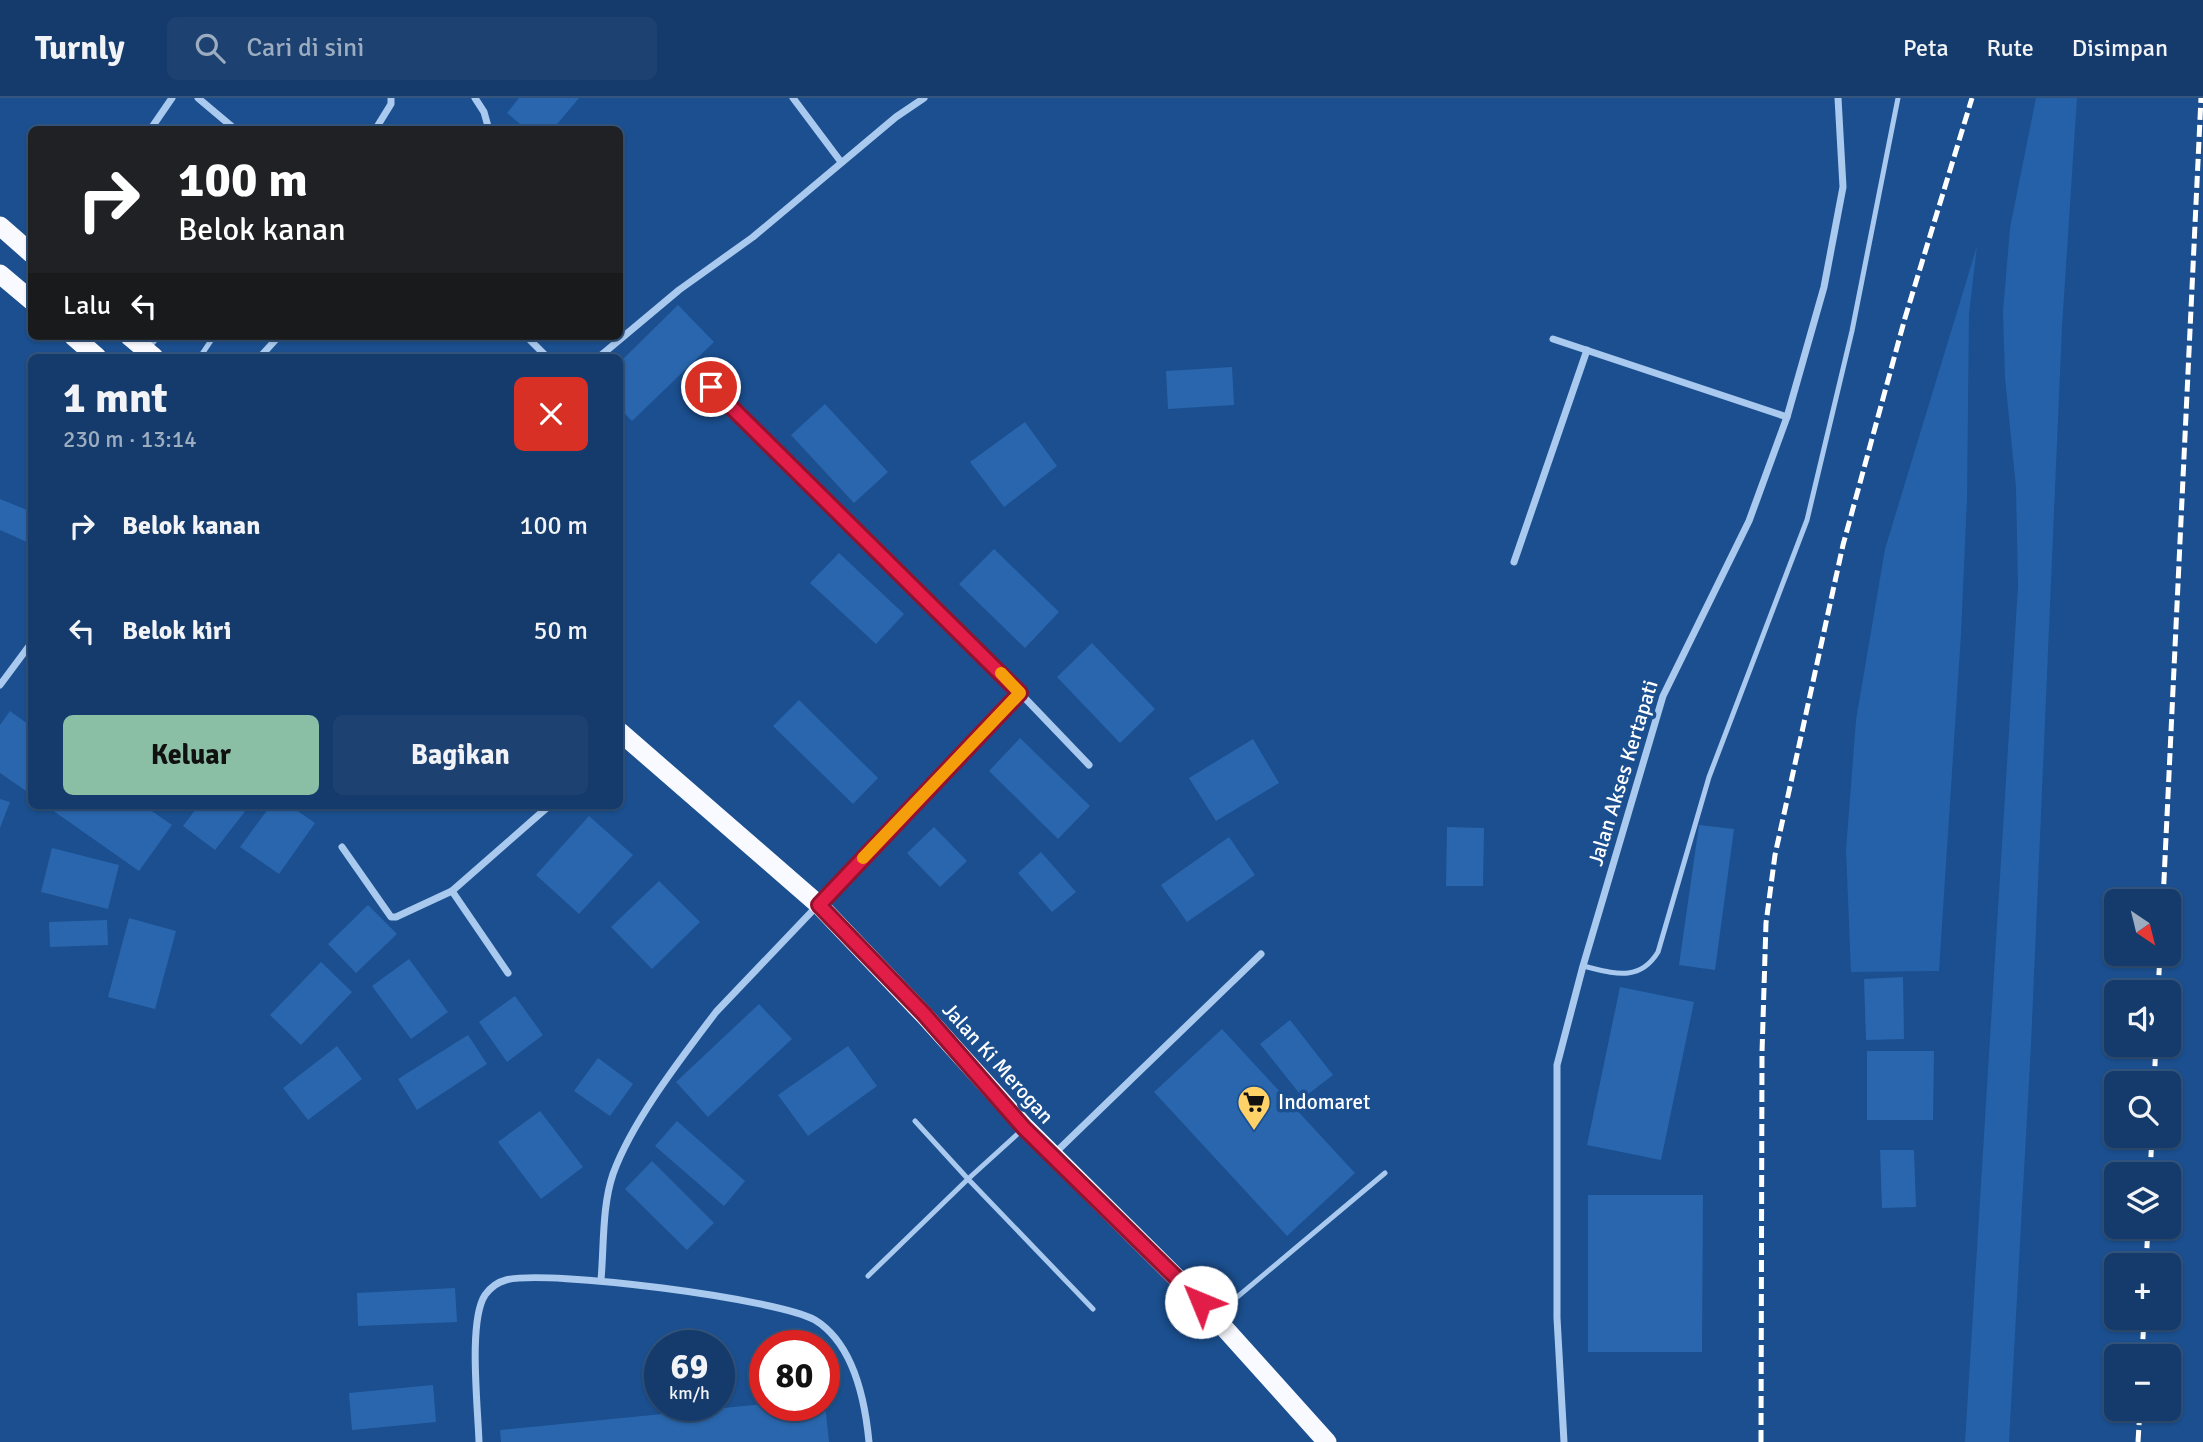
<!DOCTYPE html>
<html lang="id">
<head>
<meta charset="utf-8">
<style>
	body { margin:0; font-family:Signika,sans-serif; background:#1d4271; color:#f1f3f6; height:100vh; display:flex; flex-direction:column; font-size:26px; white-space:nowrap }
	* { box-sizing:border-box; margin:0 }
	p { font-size:23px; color:#9dadc1 }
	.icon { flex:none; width:38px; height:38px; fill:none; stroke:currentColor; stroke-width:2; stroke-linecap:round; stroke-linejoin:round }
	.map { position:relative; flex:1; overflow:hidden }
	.details { position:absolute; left:28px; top:256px; width:595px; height:455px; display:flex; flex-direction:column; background:#143b6b; border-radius:10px; box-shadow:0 2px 5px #0004,0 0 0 2px #33557e }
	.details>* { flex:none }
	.guide { position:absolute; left:28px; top:28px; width:595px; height:214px; border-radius:10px; box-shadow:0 2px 5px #0004,0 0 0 2px #33557e; background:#202124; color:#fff; overflow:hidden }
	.needle { width:46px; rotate:145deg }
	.controls { position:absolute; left:2104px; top:791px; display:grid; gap:14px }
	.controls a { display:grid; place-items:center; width:77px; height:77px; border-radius:10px; background:#143b6b; box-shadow:0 2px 5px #0004,0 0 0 2px #33557e; font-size:35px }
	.speed { position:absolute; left:644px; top:1232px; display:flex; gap:14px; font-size:35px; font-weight:700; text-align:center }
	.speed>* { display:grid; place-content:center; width:91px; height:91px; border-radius:50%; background:#143b6b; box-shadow:0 2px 5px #0004,0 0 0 2px #33557e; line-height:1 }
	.speed small { font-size:18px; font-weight:400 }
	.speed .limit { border:10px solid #d22; background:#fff; color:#111 }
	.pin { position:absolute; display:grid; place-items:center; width:60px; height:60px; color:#fff; margin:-30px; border:4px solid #fff; border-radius:50%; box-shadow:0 2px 7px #0007 }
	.me { position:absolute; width:77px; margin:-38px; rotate:315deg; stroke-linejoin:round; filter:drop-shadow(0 0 5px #0008) }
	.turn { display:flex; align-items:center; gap:24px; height:147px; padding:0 35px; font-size:32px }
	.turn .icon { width:91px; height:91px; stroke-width:2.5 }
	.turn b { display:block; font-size:49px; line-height:60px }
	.then { display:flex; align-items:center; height:66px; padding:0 35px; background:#0003; gap:14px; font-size:26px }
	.round { display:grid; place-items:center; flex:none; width:74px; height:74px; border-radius:10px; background:#1d4271 }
	.summary { display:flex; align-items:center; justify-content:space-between; height:119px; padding:0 35px }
	h1 { font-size:42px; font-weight:800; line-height:52px }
	.cta { display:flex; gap:14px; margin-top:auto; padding:14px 35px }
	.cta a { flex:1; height:80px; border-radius:10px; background:#8abfa5; color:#111; font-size:28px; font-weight:800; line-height:80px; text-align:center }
	.cta a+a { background:#1d4271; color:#f1f3f6 }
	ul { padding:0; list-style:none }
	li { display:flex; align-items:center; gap:21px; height:105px; padding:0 35px }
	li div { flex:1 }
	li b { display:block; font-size:26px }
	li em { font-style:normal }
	header { display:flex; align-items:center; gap:42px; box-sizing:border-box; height:98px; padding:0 35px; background:#143b6b; border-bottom:2px solid #33557e }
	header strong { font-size:33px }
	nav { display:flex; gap:38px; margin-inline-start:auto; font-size:24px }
	.search { width:490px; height:63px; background:#1d4271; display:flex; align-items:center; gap:18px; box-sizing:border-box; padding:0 24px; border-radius:10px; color:#9dadc1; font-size:26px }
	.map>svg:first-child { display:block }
	.green { fill:#2461a8 }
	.building { fill:#2a66ad }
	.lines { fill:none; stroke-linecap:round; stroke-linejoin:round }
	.service { stroke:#a9c9ee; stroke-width:5 }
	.minor { stroke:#a9c9ee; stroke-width:7 }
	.trunk { stroke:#f8faff; stroke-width:19 }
	.rail { stroke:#fff; stroke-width:5; stroke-dasharray:12 5; stroke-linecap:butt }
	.route-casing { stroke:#92132f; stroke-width:18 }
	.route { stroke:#e11d48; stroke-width:12 }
	.slow { stroke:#f59e0b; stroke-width:12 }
	.labels { text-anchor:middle; stroke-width:7; stroke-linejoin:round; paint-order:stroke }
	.street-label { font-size:21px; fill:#fff; stroke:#1b4f8f }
	.poi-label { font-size:21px; fill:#fff; stroke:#1b4f8f; text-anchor:start }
</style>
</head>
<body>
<header>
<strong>Turnly</strong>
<div class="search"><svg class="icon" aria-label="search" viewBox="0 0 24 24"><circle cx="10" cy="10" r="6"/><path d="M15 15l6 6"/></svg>Cari di sini</div>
<nav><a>Peta</a><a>Rute</a><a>Disimpan</a></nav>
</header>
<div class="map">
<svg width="2203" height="1344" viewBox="0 0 2203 1344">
	<rect width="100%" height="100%" fill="#1b4f8f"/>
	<g class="green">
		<polygon points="2036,0 2077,0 2062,229 2031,947 2009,1344 1965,1344 2018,488 2016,390 2005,280 2003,213 2010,130"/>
		<polygon points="1977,148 1969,216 1967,400 1961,536 1939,873 1851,874 1846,752 1856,622 1885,451"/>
	</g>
	<g class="building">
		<polygon points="519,0 579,0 552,32 527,32 507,15"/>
		<polygon points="678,207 714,244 632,323 620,311 620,264"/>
		<polygon points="1232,269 1234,307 1168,311 1166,273"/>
		<polygon points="825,306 888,374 854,405 791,337"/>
		<polygon points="1025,324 1057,368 1004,409 970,364"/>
		<polygon points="0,401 32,414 32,432 27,444 0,432"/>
		<polygon points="994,451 1059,514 1025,550 959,486"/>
		<polygon points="839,455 904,516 876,546 810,485"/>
		<polygon points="1092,545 1155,611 1120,645 1057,579"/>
		<polygon points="799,602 878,680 853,706 773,628"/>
		<polygon points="10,613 32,629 32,697 0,675 0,627"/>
		<polygon points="1020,640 1090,708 1058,741 989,673"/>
		<polygon points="1253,641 1279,685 1216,723 1189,680"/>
		<polygon points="0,701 10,704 0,730"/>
		<polygon points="45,707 143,707 172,727 139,773"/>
		<polygon points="199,707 250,707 215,752 183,728"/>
		<polygon points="271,707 289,707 315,725 279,776 240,749"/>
		<polygon points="589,718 633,757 579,816 536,777"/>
		<polygon points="1699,727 1734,731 1715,872 1679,867"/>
		<polygon points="934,729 967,763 940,789 907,755"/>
		<polygon points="1447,729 1484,730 1483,788 1446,788"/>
		<polygon points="1229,739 1255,777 1187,824 1161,787"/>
		<polygon points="52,750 119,767 108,811 41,794"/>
		<polygon points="1041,754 1076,794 1052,814 1018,775"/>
		<polygon points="659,783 700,824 652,871 611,829"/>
		<polygon points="368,807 397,836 356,875 328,846"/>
		<polygon points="129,820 176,833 155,911 108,899"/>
		<polygon points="107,822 108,847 50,849 49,824"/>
		<polygon points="409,861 448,914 411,941 372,888"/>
		<polygon points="321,864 352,894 301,947 270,917"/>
		<polygon points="1903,879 1904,941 1866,942 1864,881"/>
		<polygon points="1620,889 1694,904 1661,1062 1587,1047"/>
		<polygon points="515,898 543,937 507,964 479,924"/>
		<polygon points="759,906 792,941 708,1019 676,984"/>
		<polygon points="1290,922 1333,977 1303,1000 1260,946"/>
		<polygon points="1222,931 1355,1075 1287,1138 1154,994"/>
		<polygon points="468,937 487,966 417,1012 398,981"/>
		<polygon points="337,948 362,981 308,1022 283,990"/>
		<polygon points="848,948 877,988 808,1038 778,997"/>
		<polygon points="1867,953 1934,953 1933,1022 1867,1022"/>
		<polygon points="598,960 633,986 610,1018 574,993"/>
		<polygon points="540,1013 583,1069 541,1101 498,1044"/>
		<polygon points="677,1023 745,1083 724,1108 655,1048"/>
		<polygon points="1880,1052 1914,1052 1916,1109 1882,1110"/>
		<polygon points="652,1063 714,1125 687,1152 625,1091"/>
		<polygon points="1588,1097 1703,1097 1702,1254 1588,1254"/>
		<polygon points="455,1190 457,1224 358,1228 357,1195"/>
		<polygon points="433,1287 436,1324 352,1332 349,1295"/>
		<polygon points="765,1306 825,1307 829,1344 501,1344 500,1332"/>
	</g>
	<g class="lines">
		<g class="service">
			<polyline points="148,250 159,238"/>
			<polyline points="200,259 214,238"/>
			<path d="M1583,868c30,7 56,17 75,-14l51,-175 98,-257 45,-189 46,-233"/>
			<polyline points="1022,1032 968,1081 1093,1211"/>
			<polyline points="868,1178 968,1081 915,1023"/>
			<polyline points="1217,1216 1385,1075"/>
		</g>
		<g class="minor">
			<polyline points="198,0 236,32"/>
			<polyline points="475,0 484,14 489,32"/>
			<polyline points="793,0 841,64"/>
			<polyline points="150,32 172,0"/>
			<polyline points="375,32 391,6 391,0"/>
			<polyline points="526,238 547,259"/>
			<polyline points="1553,241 1787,319"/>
			<polyline points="260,259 279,238"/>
			<polyline points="599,259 679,192 753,139 896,19 924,0"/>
			<polyline points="1514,464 1587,252"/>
			<polyline points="0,587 32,544"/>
			<polyline points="1020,595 1089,667"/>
			<polyline points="342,749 391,819 396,819 452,793 550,707"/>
			<polyline points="452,793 508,875"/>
			<polyline points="1055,1055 1261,856"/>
			<path d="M601,1182c3,-34 1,-74 12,-106 19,-53 69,-117 103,-162l304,-319 -309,-306"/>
			<path d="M479,1344c-1,-34 -11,-121 6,-147 5,-7 13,-13 21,-15 41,-11 273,19 309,40 39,24 50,80 54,122"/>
			<polyline points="1564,1344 1557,1220 1557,967 1583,868 1663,598 1749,423 1787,319 1824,189 1843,89 1838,0"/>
		</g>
		<g class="trunk">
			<polyline points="0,128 32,156"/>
			<polyline points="0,176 32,203"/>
			<polyline points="73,238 97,259"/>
			<polyline points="129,238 154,259"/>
			<polyline points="620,634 819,807 924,917 1025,1029 1201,1204 1327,1344"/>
		</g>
		<g class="rail">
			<polyline points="2163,803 2201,0"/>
			<polyline points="2158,894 2160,856"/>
			<polyline points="2154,985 2156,947"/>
			<polyline points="2150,1076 2152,1038"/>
			<polyline points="2146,1167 2148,1129"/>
			<polyline points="2142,1258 2144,1220"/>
			<polyline points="1761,1344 1762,955 1766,825 1775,757 1843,447 1905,220 1972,0"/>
			<polyline points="2138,1344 2140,1311"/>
		</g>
	</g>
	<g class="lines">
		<defs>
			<polyline id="route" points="711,289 1020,595 819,807 924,916 1024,1030 1201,1204"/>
		</defs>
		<use href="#route" class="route-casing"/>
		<use href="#route" class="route"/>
		<polyline class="slow" points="863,760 1020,595 1001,575"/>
	</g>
	<defs>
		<symbol id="supermarket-pin" viewBox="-11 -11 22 30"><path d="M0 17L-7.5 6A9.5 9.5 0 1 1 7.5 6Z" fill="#ffd166" stroke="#1b4f8f"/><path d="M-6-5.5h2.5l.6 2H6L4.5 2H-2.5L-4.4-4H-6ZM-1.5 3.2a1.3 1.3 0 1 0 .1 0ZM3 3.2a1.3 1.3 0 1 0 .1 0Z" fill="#111"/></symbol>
	</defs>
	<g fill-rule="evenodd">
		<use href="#supermarket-pin" x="1235" y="985" width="38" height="52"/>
	</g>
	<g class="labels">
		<g class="street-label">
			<text transform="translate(1623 675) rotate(-73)" y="7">Jalan Akses Kertapati</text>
			<text transform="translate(998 965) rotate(48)" y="7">Jalan Ki Merogan</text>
		</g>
		<g class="poi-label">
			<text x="1278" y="1011">Indomaret</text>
		</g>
	</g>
</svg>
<div class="controls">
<a><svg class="needle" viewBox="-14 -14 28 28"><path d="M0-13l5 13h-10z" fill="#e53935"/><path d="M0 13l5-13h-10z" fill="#9dadc1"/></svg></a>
<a><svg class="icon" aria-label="sound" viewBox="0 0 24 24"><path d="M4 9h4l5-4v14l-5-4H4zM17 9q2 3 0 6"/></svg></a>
<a><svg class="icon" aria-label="search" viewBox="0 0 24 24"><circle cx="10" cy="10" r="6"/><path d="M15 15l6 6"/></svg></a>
<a><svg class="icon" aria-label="layers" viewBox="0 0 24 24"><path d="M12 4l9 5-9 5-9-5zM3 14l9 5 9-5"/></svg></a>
<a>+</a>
<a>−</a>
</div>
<div class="speed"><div>69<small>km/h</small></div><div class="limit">80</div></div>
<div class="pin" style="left:711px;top:289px;background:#d93025"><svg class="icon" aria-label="arrive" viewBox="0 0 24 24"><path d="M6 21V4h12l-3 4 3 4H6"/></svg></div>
<svg class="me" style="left:1201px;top:1204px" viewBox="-20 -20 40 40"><circle r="19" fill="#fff"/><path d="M0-13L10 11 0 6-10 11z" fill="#e11d48"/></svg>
<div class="guide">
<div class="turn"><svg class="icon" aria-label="right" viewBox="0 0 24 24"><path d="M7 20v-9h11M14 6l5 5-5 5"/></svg><div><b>100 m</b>Belok kanan</div></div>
<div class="then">Lalu<svg class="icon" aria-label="left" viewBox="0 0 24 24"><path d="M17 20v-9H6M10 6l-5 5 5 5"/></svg></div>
</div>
<section class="details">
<div class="summary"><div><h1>1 mnt</h1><p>230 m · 13:14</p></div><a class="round" style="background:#d93025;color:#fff"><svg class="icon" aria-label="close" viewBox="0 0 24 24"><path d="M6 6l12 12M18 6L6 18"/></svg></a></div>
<ul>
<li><svg class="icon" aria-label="right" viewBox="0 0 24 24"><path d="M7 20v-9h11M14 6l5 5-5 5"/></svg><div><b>Belok kanan</b></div><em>100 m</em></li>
<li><svg class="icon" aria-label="left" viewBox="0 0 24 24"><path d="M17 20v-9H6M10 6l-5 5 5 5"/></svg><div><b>Belok kiri</b></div><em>50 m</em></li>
</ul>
<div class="cta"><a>Keluar</a><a>Bagikan</a></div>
</section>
</div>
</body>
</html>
